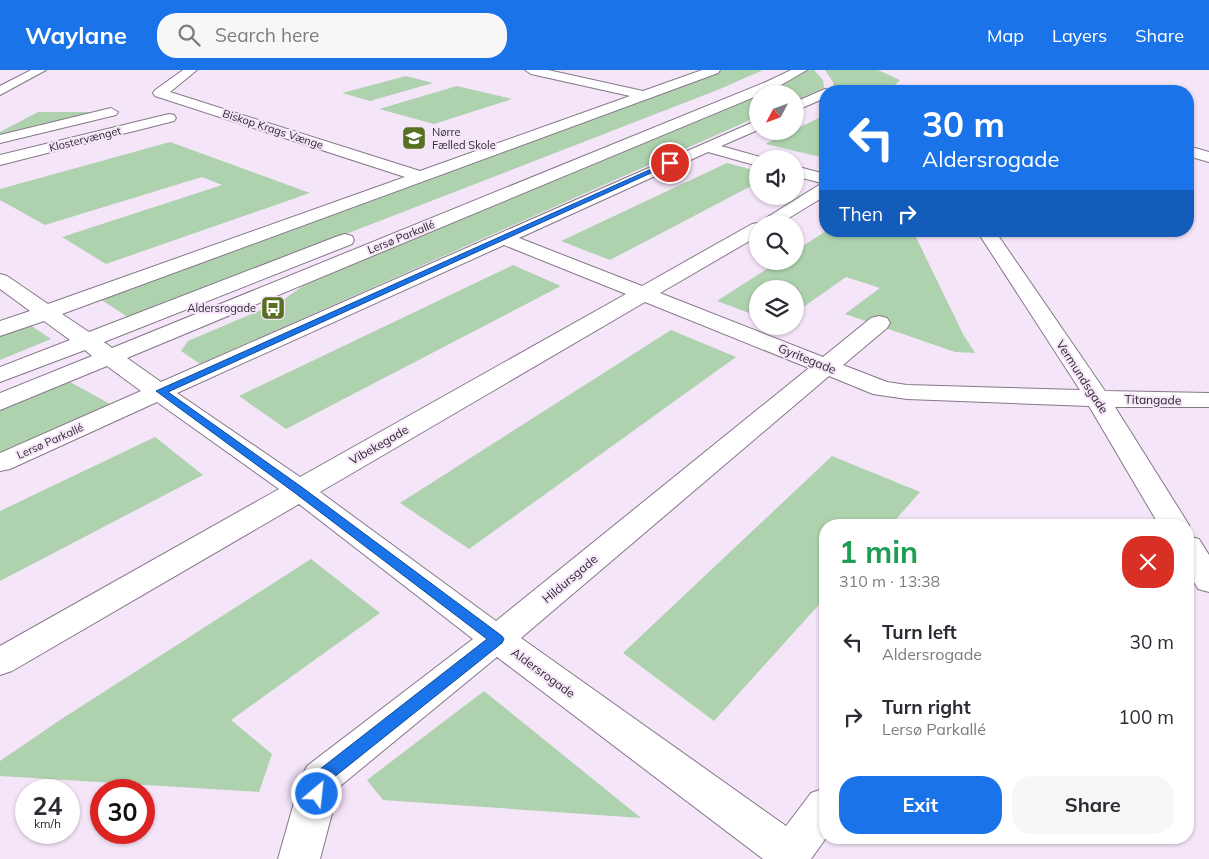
<!DOCTYPE html>
<html lang="en">
<head>
<meta charset="utf-8">
<style>
	body { margin:0; font-family:Mulish,sans-serif; background:#f7f7f7; color:#2b2b33; height:100vh; display:flex; flex-direction:column; font-size:19px; white-space:nowrap }
	* { box-sizing:border-box; margin:0 }
	p { font-size:16px; color:#7c7c81 }
	.icon { flex:none; width:28px; height:28px; fill:none; stroke:currentColor; stroke-width:2; stroke-linecap:round; stroke-linejoin:round }
	.map { position:relative; flex:1; overflow:hidden }
	.side { position:absolute; left:819px; top:449px; width:375px; height:325px; display:flex; flex-direction:column; background:#fff; border-radius:20px; box-shadow:0 1px 4px #0004 }
	.side>* { flex:none }
	.hud { position:absolute; left:819px; top:15px; width:375px; height:152px; border-radius:20px; box-shadow:0 1px 4px #0004; background:#1a73e8; color:#fff; overflow:hidden }
	.needle { width:32px; rotate:229deg }
	.tools { position:absolute; left:749px; top:15px; display:grid; gap:10px }
	.tools a { display:grid; place-items:center; width:55px; height:55px; border-radius:50%; background:#fff; box-shadow:0 1px 4px #0004; font-size:25px }
	.speed { position:absolute; left:15px; top:709px; display:flex; gap:10px; font-size:25px; font-weight:700; text-align:center }
	.speed>* { display:grid; place-content:center; width:65px; height:65px; border-radius:50%; background:#fff; box-shadow:0 1px 4px #0004; line-height:1 }
	.speed small { font-size:12px; font-weight:400 }
	.speed .limit { border:8px solid #d22; background:#fff; color:#111 }
	.pin { position:absolute; display:grid; place-items:center; width:42px; height:42px; color:#fff; margin:-21px; border:2px solid #fff; border-radius:50%; box-shadow:0 1px 5px #0007 }
	.me { position:absolute; width:55px; margin:-28px; rotate:28deg; stroke-linejoin:round; filter:drop-shadow(0 0 4px #0008) }
	.turn { display:flex; align-items:center; gap:18px; height:105px; padding:0 20px; font-size:22px }
	.turn .icon { width:65px; height:65px; stroke-width:2.5 }
	.turn b { display:block; font-size:35px; line-height:42px }
	.then { display:flex; align-items:center; height:48px; padding:0 20px; background:#0003; gap:10px; font-size:19px }
	.round { display:grid; place-items:center; flex:none; width:52px; height:52px; border-radius:20px; background:#f7f7f7 }
	.summary { display:flex; align-items:center; justify-content:space-between; height:85px; padding:0 20px }
	h1 { font-size:30px; font-weight:700; line-height:38px; color:#1e9e55 }
	.button { display:flex; gap:10px; margin-top:auto; padding:10px 20px }
	.button a { flex:1; height:58px; border-radius:20px; background:#1a73e8; color:#fff; font-size:20px; font-weight:700; line-height:58px; text-align:center }
	.button a+a { background:#f7f7f7; color:#2b2b33 }
	ul { padding:0; list-style:none }
	li { display:flex; align-items:center; gap:15px; height:75px; padding:0 20px }
	li div { flex:1 }
	li b { display:block; font-size:19px }
	li em { font-style:normal }
	header { display:flex; align-items:center; gap:30px; box-sizing:border-box; height:70px; padding:0 25px; background:#1a73e8; color:#fff }
	header strong { font-size:24px }
	nav { display:flex; gap:28px; margin-inline-start:auto; font-size:18px }
	.search { width:350px; height:45px; background:#f7f7f7; display:flex; align-items:center; gap:12px; box-sizing:border-box; padding:0 18px; border-radius:20px; color:#7c7c81; font-size:19px }
	.map>svg:first-child { display:block }
	.green { fill:#aed2ae }
	.lines { fill:none; stroke-linecap:round; stroke-linejoin:round }
	.minor-casing { stroke:#857788; stroke-width:2 }
	.minor { fill:#fff; fill-rule:evenodd }
	.route { fill:#1a73e8; stroke:#114b97 }
	.labels { text-anchor:middle; stroke-width:4; stroke-linejoin:round; paint-order:stroke }
	.far-street-label { font-size:11px; fill:#2e282f; stroke:#f5e5f9 }
	.far-poi-label { font-size:11px; fill:#2e282f; stroke:#f5e5f9; text-anchor:start }
	.street-label { font-size:12px; fill:#2e282f; stroke:#f5e5f9 }
</style>
</head>
<body>
<header>
<strong>Waylane</strong>
<div class="search"><svg class="icon" aria-label="search" viewBox="0 0 24 24"><circle cx="10" cy="10" r="6"/><path d="M15 15l6 6"/></svg>Search here</div>
<nav><a>Map</a><a>Layers</a><a>Share</a></nav>
</header>
<div class="map">
<svg width="1209" height="789" viewBox="0 0 1209 789">
	<rect width="100%" height="100%" fill="#f5e5f9"/>
	<g class="green">
		<polygon points="722,0 763,0 720,19 137,245 126,246 100,229"/>
		<polygon points="808,0 814,0 823,10 824,18 795,31 795,24 758,24 788,11"/>
		<path d="M825,0h53l22,10c-13,16 -32,6 -50,7 -5,0 -11,1 -16,2l-1,-7z"/>
		<polygon points="406,6 433,13 370,31 342,23"/>
		<polygon points="457,16 512,29 434,54 379,39"/>
		<polygon points="757,24 757,47 200,294 181,281 188,271 282,231 308,212"/>
		<polygon points="38,42 100,42 0,67 0,62"/>
		<polygon points="825,45 825,88 765,74"/>
		<polygon points="170,72 310,123 106,194 62,167 222,115 202,107 45,155 0,130 0,119"/>
		<polygon points="727,93 757,101 757,113 610,190 561,171"/>
		<polygon points="826,161 913,161 963,264 975,283 955,282 845,244 880,218 846,207 795,243 795,219 758,219 757,246 717,231 779,191 795,191 795,181"/>
		<polygon points="513,195 561,216 286,359 239,326"/>
		<polygon points="30,255 51,269 0,290 0,266"/>
		<polygon points="671,260 736,287 469,479 400,433"/>
		<polygon points="70,312 110,334 0,383 0,341"/>
		<polygon points="155,367 203,405 0,511 0,441"/>
		<polygon points="832,386 920,422 891,455 825,455 825,528 714,651 623,583"/>
		<polygon points="311,489 380,543 231,650 272,684 259,722 0,706 0,691 60,650"/>
		<polygon points="484,621 641,748 383,730 367,710"/>
	</g>
	<g class="lines">
		<defs>
			<g id="minor">
				<polygon points="31,0 46,0 0,25 0,16"/>
				<path d="M183,0h14l-27,22 250,79 210,-75 -99,-22 -6,-4h23l95,21 59,-21h18l-2,3 -656,241 27,18 249,-96 7,-2 7,2 2,4 -2,4 -248,98 8,6 654,-266 25,-12h16l-31,18 -649,270 34,24 597,-262v10l-37,16 43,12 -6,1v7l-50,-14 -189,86 123,48 110,-62 6,-1 61,-38 6,-1v12l-46,28h-21v12l-98,57 163,64 48,-39 8,-2 8,2 3,5 -3,5 -44,37 44,17 20,3 173,5 -103,-159h18l110,160 104,2v14h-94l74,118 -1,2v-2h-29l-70,-119 -182,-7 -34,-5 -44,-18 -308,262 265,188 25,-33 14,-5 1,50 -15,21h-48l-266,-202 -158,130 -19,72h-42l23,-81 6,-12 166,-127 -174,-135 -287,167 -12,4v-29l279,-157 -122,-87 -147,67 -10,2v-18l141,-62 -34,-25 -107,44v-17l92,-37 -7,-6 -85,32v-15l70,-27 -26,-19 -44,15v-15l30,-10 -30,-22v-15l7,2 41,28 357,-127 -250,-81 -2,-3 2,-3zM504,175l122,49 -326,183 -123,-84zM645,232l164,66 -313,253 -176,-129z"/>
				<polygon points="825,19 830,21 825,21 825,28 795,41 795,32"/>
				<polygon points="111,38 118,42 116,45 0,73 0,65"/>
				<polygon points="169,44 174,45 176,48 174,51 0,95 0,85"/>
				<polygon points="1188,76 1209,82 1209,92 1188,86"/>
				<polygon points="795,96 825,104 825,114 795,106"/>
				<polygon points="1188,466 1199,469 1209,485 1209,522 1198,519 1188,502"/>
			</g>
		</defs>
		<use href="#minor" class="minor-casing"/>
		<use href="#minor" class="minor"/>
	</g>
	<polygon class="route" points="667,92 673,93 168,322 303,418 502,566 504,569 502,573 328,712 323,729 317,731 311,729 309,724 315,703 487,569 295,423 156,321"/>
	<defs>
		<symbol id="school-square" viewBox="-11 -11 22 22"><rect x="-9" y="-9" width="18" height="18" rx="4" fill="#576f20" stroke="#f5e5f9"/><path d="M0-5L7-2L0 1L-7-2ZM-4 1L0 2.5L4 1V4Q0 6-4 4Z" fill="#fff"/></symbol>
		<symbol id="bus-square" viewBox="-11 -11 22 22"><rect x="-9" y="-9" width="18" height="18" rx="4" fill="#576f20" stroke="#f5e5f9"/><path d="M-5-6H5V4H4V6H2V4H-2V6H-4V4H-5ZM-3.5-4V0h7V-4ZM-3.5 1.2v1.5H-2V1.2ZM2 1.2v1.5H3.5V1.2Z" fill="#fff"/></symbol>
	</defs>
	<g fill-rule="evenodd">
		<use href="#school-square" x="400" y="54" width="28" height="28"/>
		<use href="#bus-square" x="259" y="224" width="28" height="28"/>
	</g>
	<g class="labels">
		<g class="far-street-label">
			<text transform="translate(273 59) rotate(18)" y="4">Biskop Krags Vænge</text>
			<text transform="translate(85 69) rotate(-14)" y="4">Klostervænget</text>
			<text transform="translate(401 167) rotate(-22)" y="4">Lersø Parkallé</text>
			<text transform="translate(50 371) rotate(-24)" y="4">Lersø Parkallé</text>
		</g>
		<g class="far-poi-label">
			<text x="432" y="66">Nørre<tspan x="432" dy="13">Fælled Skole</tspan></text>
			<text x="256" y="242" text-anchor="end">Aldersrogade</text>
		</g>
		<g class="street-label">
			<text transform="translate(807 289) rotate(22)" y="4">Gyritegade</text>
			<text transform="translate(1082 307) rotate(57)" y="4">Vermundsgade</text>
			<text transform="translate(1153 330) rotate(1)" y="4">Titangade</text>
			<text transform="translate(379 375) rotate(-30)" y="4">Vibekegade</text>
			<text transform="translate(570 509) rotate(-40)" y="4">Hildursgade</text>
			<text transform="translate(543 603) rotate(36)" y="4">Aldersrogade</text>
		</g>
	</g>
</svg>
<div class="tools">
<a><svg class="needle" viewBox="-14 -14 28 28"><path d="M0-13l5 13h-10z" fill="#e53935"/><path d="M0 13l5-13h-10z" fill="#7c7c81"/></svg></a>
<a><svg class="icon" aria-label="sound" viewBox="0 0 24 24"><path d="M4 9h4l5-4v14l-5-4H4zM17 9q2 3 0 6"/></svg></a>
<a><svg class="icon" aria-label="search" viewBox="0 0 24 24"><circle cx="10" cy="10" r="6"/><path d="M15 15l6 6"/></svg></a>
<a><svg class="icon" aria-label="layers" viewBox="0 0 24 24"><path d="M12 4l9 5-9 5-9-5zM3 14l9 5 9-5"/></svg></a>
</div>
<div class="speed"><div>24<small>km/h</small></div><div class="limit">30</div></div>
<div class="pin" style="left:670px;top:93px;background:#d93025"><svg class="icon" aria-label="arrive" viewBox="0 0 24 24"><path d="M6 21V4h12l-3 4 3 4H6"/></svg></div>
<svg class="me" style="left:317px;top:724px" viewBox="-20 -20 40 40"><circle r="17" fill="#1a73e8" stroke="#fff" stroke-width="3"/><path d="M0-11L8 9 0 5-8 9z" fill="#fff"/></svg>
<div class="hud">
<div class="turn"><svg class="icon" aria-label="left" viewBox="0 0 24 24"><path d="M17 20v-9H6M10 6l-5 5 5 5"/></svg><div><b>30 m</b>Aldersrogade</div></div>
<div class="then">Then<svg class="icon" aria-label="right" viewBox="0 0 24 24"><path d="M7 20v-9h11M14 6l5 5-5 5"/></svg></div>
</div>
<section class="side">
<div class="summary"><div><h1>1 min</h1><p>310 m · 13:38</p></div><a class="round" style="background:#d93025;color:#fff"><svg class="icon" aria-label="close" viewBox="0 0 24 24"><path d="M6 6l12 12M18 6L6 18"/></svg></a></div>
<ul>
<li><svg class="icon" aria-label="left" viewBox="0 0 24 24"><path d="M17 20v-9H6M10 6l-5 5 5 5"/></svg><div><b>Turn left</b><p>Aldersrogade</p></div><em>30 m</em></li>
<li><svg class="icon" aria-label="right" viewBox="0 0 24 24"><path d="M7 20v-9h11M14 6l5 5-5 5"/></svg><div><b>Turn right</b><p>Lersø Parkallé</p></div><em>100 m</em></li>
</ul>
<div class="button"><a>Exit</a><a>Share</a></div>
</section>
</div>
</body>
</html>
